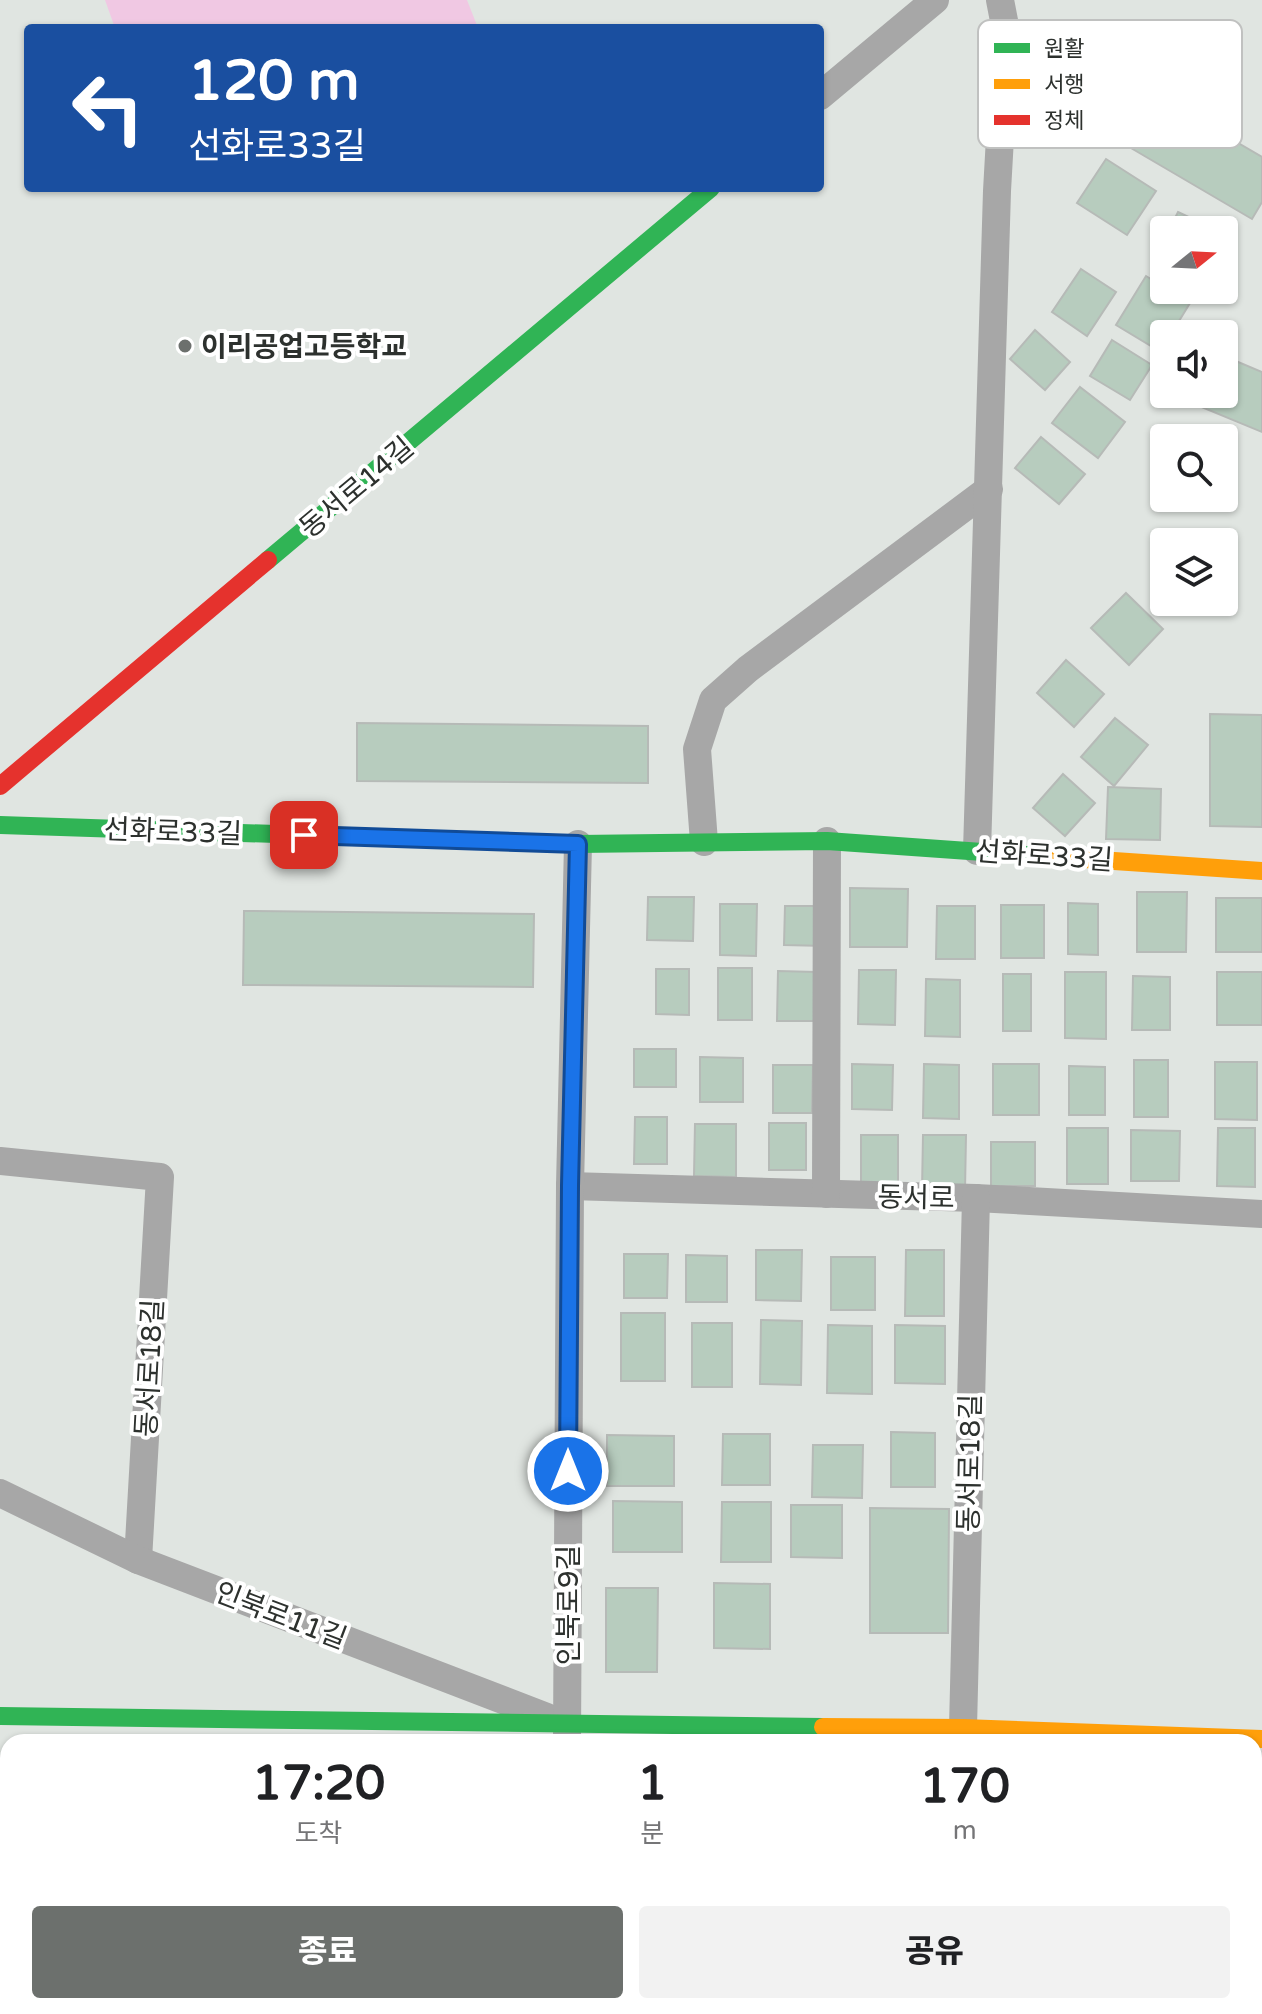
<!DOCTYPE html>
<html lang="ko">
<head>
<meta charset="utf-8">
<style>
	body { margin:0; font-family:"Varela Round","Noto Sans KR",sans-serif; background:#f2f2f2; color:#202124; height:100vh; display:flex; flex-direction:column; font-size:30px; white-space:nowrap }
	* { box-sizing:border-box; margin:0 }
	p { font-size:26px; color:#757577 }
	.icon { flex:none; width:44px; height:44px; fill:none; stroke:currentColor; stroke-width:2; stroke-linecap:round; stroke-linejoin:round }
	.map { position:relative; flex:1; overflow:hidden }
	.side { position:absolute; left:0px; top:1734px; width:1262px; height:280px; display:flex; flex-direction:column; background:#fff; border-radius:24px 24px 0 0; box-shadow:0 2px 6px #0004 }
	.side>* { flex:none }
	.top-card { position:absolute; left:24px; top:24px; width:800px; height:168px; border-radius:8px; box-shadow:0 2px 6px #0004; background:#1a4fa0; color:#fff; overflow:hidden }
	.needle { width:52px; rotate:72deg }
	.buttons { position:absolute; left:1150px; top:216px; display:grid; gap:16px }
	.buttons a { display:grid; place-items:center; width:88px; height:88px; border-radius:8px; background:#fff; box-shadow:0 2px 6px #0004; font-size:40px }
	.pin { position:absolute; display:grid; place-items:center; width:68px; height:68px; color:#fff; margin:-34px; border-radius:16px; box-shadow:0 4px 12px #0006 }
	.me { position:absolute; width:88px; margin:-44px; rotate:0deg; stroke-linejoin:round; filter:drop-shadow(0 0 6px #0008) }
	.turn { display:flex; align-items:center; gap:28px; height:168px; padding:0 32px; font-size:36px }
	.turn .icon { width:104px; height:104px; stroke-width:2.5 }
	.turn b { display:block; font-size:56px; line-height:68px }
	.eta { display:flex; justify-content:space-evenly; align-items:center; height:136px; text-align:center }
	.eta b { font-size:48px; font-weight:800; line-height:56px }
	.action { display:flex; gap:16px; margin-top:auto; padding:16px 32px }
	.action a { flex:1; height:92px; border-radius:8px; background:#6c706d; color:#fff; font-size:32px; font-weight:800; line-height:92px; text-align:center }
	.action a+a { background:#f2f2f2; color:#202124 }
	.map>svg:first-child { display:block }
	.green { fill:#f0c8e3 }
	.building { fill:#b7ccbe; stroke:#b6bab7; stroke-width:2 }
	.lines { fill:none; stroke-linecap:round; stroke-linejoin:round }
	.street { stroke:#a7a7a7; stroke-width:28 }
	.fast { stroke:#30b455; stroke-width:18 }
	.slow { stroke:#ff9f0a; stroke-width:18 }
	.jam { stroke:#e5322d; stroke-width:18 }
	.route-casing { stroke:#114b97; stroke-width:20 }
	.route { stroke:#1a73e8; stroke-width:14 }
	.poi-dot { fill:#6c706d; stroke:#fff; stroke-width:3 }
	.labels { text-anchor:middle; stroke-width:8; stroke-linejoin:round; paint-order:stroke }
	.poi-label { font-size:28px; font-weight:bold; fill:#2d312e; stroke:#fff; text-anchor:start }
	.street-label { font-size:28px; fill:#2d312e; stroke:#fff }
	.key { fill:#fff; stroke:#c0c1c0; stroke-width:2 }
	.key-label { font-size:22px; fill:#2d312e }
</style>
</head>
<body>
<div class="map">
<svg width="1262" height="2014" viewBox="0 0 1262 2014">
	<rect width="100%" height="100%" fill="#e0e5e1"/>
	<polygon class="green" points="105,0 467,0 478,28 115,28"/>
	<g class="building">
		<polygon points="1137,84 1262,157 1262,202 1252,219 1107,134"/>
		<polygon points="1106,159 1156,191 1127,235 1077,203"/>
		<polygon points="1178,212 1216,230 1169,230"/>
		<polygon points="1164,241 1164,270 1153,265"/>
		<polygon points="1081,269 1116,292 1087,336 1052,312"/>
		<polygon points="1146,276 1164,287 1164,290 1169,290 1190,303 1171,334 1164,334 1164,346 1161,352 1116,325"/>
		<polygon points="1035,330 1070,362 1045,390 1010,359"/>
		<polygon points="1112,340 1152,365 1130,400 1090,376"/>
		<polygon points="1224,356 1262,372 1262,432 1199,406 1204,394 1224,394"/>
		<polygon points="1080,387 1125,422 1098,458 1052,423"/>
		<polygon points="1041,437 1085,474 1059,504 1015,468"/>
		<polygon points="1126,593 1163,629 1129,665 1091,628"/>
		<polygon points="1066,660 1104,694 1074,727 1037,693"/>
		<polygon points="1210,714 1262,715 1262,827 1210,826"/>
		<polygon points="1115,718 1148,745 1114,786 1081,757"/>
		<polygon points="357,723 648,726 648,783 357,781"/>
		<polygon points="1063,774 1095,803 1065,836 1033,808"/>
		<polygon points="1108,787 1161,789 1160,840 1106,839"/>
		<polygon points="850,888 908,889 907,947 850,947"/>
		<polygon points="1137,892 1187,892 1186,952 1137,952"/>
		<polygon points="648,897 694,897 693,941 647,940"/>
		<rect x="1216" y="898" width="46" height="54"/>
		<polygon points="1068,903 1098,904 1098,955 1068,954"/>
		<polygon points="720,904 757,904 756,956 720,955"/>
		<rect x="1001" y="905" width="43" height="53"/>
		<polygon points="785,906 826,906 826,946 784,945"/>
		<polygon points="937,906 975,906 975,959 936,959"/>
		<polygon points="244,911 534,914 533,987 243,985"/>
		<rect x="718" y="968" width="34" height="52"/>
		<polygon points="656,969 689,969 689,1015 656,1014"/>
		<polygon points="859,970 896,970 895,1025 858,1024"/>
		<polygon points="778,971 816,972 815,1021 777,1021"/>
		<polygon points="1065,972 1106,972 1106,1039 1065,1038"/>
		<rect x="1217" y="972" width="45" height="53"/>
		<rect x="1003" y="974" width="28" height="57"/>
		<polygon points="1133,976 1170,977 1170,1030 1132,1030"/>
		<polygon points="926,979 960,980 960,1037 925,1036"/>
		<rect x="634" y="1049" width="42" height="38"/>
		<polygon points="700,1057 743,1058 743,1102 700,1102"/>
		<rect x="1134" y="1060" width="34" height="57"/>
		<polygon points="1215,1062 1257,1062 1257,1120 1215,1119"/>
		<polygon points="852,1064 893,1065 892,1110 852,1109"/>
		<polygon points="924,1064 959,1065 959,1119 923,1118"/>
		<rect x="993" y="1064" width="46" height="51"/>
		<polygon points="773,1065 813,1065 812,1113 773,1113"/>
		<polygon points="1069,1066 1105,1067 1105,1115 1069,1115"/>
		<polygon points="635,1117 667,1117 667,1164 634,1164"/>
		<rect x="769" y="1123" width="37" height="47"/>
		<polygon points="695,1124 736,1124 736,1177 694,1176"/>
		<rect x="1067" y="1128" width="41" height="56"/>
		<polygon points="1218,1128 1255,1128 1255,1187 1217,1186"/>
		<polygon points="1131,1130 1180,1131 1179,1181 1131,1181"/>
		<polygon points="861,1135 898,1135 898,1185 861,1184"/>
		<polygon points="923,1135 966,1135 965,1191 922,1191"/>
		<rect x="991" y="1142" width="44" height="44"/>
		<polygon points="756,1250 802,1250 801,1301 756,1300"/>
		<polygon points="906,1250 944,1250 944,1316 905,1316"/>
		<polygon points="624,1254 668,1254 667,1298 624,1298"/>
		<polygon points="686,1255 727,1256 727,1302 686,1302"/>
		<rect x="831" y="1257" width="44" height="53"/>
		<rect x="621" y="1313" width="44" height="68"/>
		<polygon points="761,1320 802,1321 801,1385 760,1384"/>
		<rect x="692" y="1323" width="40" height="64"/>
		<polygon points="828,1325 872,1326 872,1394 827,1393"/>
		<polygon points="895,1325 945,1326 945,1384 895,1383"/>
		<polygon points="891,1432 935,1433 935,1487 891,1487"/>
		<polygon points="723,1434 770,1434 770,1485 722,1485"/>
		<polygon points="607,1435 674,1436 674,1486 607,1486"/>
		<polygon points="813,1445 863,1445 862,1498 812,1497"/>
		<polygon points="613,1501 682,1502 682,1552 613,1552"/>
		<polygon points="722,1502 771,1502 771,1562 721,1562"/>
		<polygon points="791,1505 842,1505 842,1558 791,1557"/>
		<polygon points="870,1508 949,1509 948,1633 870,1633"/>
		<polygon points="714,1583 770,1584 770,1649 714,1648"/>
		<polygon points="606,1588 658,1588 657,1672 606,1672"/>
	</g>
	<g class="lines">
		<g class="street">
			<polyline points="820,96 935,0"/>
			<polyline points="704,842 697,749 713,700 748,669 989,489"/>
			<polyline points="977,851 997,191 1006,31 1000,0"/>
			<polyline points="0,1161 160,1177 138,1560"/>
			<polyline points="570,1186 976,1198 1262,1214"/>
			<polyline points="826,1194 827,841"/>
			<polyline points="0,1493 138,1560 547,1717"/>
			<polyline points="963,1728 976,1198"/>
			<polyline points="567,1742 570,1186 578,844"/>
			<polyline points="568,2006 568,2014"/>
		</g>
		<g class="fast">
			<polyline points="268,560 711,188"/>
			<polyline points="0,825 578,844 827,841 1055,857"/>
			<polyline points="0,1716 823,1727"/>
		</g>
		<g class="slow">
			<polyline points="1055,857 1262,871"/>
			<polyline points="823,1727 963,1728 1262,1739"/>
		</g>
		<polyline class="jam" points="0,786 268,560"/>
	</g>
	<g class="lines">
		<defs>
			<polyline id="route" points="304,835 578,844 570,1186 568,1471"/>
		</defs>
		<use href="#route" class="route-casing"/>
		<use href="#route" class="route"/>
	</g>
	<circle class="poi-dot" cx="185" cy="346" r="8"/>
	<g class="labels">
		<g class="poi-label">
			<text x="201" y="356">이리공업고등학교</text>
		</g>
		<g class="street-label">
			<text transform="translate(356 487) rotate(-40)" y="10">동서로14길</text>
			<text transform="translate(173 831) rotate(2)" y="10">선화로33길</text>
			<text transform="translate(1044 855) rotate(4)" y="10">선화로33길</text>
			<text transform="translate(916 1197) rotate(1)" y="10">동서로</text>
			<text transform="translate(149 1368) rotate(-87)" y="10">동서로18길</text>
			<text transform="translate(969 1463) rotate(-89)" y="10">동서로18길</text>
			<text transform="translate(568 1605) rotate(-90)" y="10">인북로9길</text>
			<text transform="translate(281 1615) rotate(21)" y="10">인북로11길</text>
		</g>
	</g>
	<rect x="978" y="20" width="264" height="128" rx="12" class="key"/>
	<rect x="994" y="43" width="36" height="10" fill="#30b455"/>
	<rect x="994" y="79" width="36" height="10" fill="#ff9f0a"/>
	<rect x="994" y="115" width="36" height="10" fill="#e5322d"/>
	<g class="key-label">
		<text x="1044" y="56">원활</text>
		<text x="1044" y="92">서행</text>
		<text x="1044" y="128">정체</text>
	</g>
</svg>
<div class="buttons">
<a><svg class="needle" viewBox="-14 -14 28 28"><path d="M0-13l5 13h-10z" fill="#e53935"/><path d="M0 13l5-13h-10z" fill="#757577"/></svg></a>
<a><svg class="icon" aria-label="sound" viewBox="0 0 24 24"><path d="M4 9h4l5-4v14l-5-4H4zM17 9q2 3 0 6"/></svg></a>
<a><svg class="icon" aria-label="search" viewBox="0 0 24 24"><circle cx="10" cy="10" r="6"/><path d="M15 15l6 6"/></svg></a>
<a><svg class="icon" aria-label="layers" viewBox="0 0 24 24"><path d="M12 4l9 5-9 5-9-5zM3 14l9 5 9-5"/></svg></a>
</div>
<div class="pin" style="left:304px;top:835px;background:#d93025"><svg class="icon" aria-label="arrive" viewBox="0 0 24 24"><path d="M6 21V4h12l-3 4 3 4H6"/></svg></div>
<svg class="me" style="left:568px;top:1471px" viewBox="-20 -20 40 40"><circle r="17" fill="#1a73e8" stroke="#fff" stroke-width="3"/><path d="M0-11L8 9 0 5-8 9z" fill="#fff"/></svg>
<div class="top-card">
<div class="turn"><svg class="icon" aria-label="left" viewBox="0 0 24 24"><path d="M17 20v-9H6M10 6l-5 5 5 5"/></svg><div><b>120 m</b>선화로33길</div></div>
</div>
<section class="side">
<div class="eta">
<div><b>17:20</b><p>도착</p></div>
<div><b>1</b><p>분</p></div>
<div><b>170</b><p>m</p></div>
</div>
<div class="action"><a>종료</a><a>공유</a></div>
</section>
</div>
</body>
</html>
